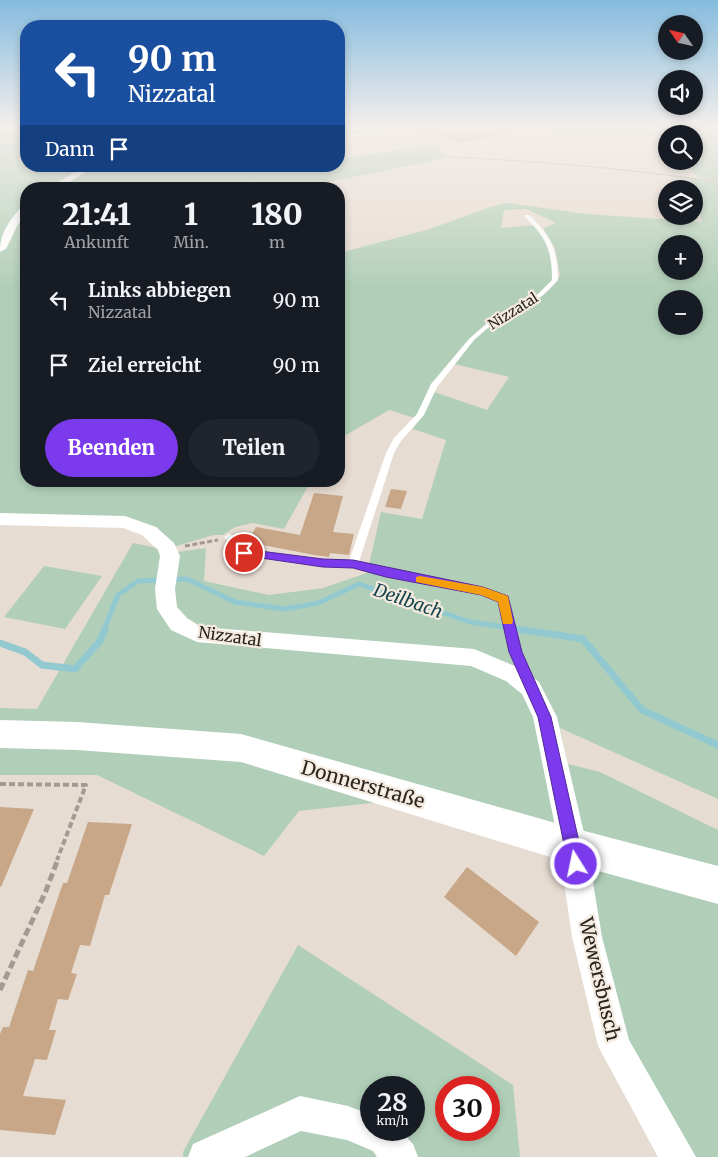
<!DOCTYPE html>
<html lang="de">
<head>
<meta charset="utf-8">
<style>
	body { margin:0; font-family:Merriweather,serif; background:#20242c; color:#f1f3f6; height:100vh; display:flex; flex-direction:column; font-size:19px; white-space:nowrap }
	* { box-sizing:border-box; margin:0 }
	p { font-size:16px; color:#9ea1a6 }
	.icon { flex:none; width:28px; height:28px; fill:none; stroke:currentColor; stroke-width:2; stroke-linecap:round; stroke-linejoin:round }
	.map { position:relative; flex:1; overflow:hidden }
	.sheet { position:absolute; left:20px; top:182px; width:325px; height:305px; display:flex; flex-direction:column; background:#171b24; border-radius:20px; box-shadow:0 2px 8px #0003 }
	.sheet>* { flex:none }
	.guide { position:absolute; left:20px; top:20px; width:325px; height:152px; border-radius:20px; box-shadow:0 2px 8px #0003; background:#1a4fa0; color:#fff; overflow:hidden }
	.needle { width:32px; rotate:304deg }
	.controls { position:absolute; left:658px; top:15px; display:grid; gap:10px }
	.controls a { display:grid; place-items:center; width:45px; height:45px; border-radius:50%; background:#171b24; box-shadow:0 2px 8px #0003; font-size:25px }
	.speed { position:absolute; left:360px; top:1076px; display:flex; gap:10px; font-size:25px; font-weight:700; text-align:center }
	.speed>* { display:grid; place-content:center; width:65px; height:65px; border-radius:50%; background:#171b24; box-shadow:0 2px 8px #0003; line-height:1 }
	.speed small { font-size:12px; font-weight:400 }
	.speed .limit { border:8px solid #d22; background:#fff; color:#111 }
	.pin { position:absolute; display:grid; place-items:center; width:42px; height:42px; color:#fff; margin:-21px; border:2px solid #fff; border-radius:50%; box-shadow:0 1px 5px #0007 }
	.me { position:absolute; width:55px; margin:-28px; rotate:350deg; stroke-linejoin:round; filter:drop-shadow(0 0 4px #0008) }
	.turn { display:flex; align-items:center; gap:18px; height:105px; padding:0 25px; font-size:22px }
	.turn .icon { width:65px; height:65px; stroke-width:2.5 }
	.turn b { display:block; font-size:35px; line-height:42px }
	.then { display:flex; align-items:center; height:48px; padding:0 25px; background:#0003; gap:10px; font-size:19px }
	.eta { display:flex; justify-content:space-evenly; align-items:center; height:85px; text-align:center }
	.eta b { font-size:30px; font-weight:800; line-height:35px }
	.action { display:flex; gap:10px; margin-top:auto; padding:10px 25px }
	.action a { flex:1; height:58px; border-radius:30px; background:#7c3aed; color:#fff; font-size:20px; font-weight:800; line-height:58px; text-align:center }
	.action a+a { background:#20242c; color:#f1f3f6 }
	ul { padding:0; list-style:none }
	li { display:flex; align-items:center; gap:15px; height:65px; padding:0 25px }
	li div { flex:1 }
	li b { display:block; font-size:19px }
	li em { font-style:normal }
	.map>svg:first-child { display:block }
	.green { fill:#b1cfb8; fill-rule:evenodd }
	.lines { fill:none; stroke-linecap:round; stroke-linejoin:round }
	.stream-far2 { stroke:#92c9d0; stroke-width:2.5 }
	.stream-far1 { stroke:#92c9d0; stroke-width:5 }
	.stream { stroke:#92c9d0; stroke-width:7 }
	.building { fill:#c7a787 }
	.path-far3 { stroke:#a39b93; stroke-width:1; stroke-dasharray:2 1; stroke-linecap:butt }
	.path-far2 { stroke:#a39b93; stroke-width:3; stroke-dasharray:5 2.5; stroke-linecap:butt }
	.path-far1 { stroke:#a39b93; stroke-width:4; stroke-dasharray:6 3; stroke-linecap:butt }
	.path { stroke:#a39b93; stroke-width:5; stroke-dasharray:8 4; stroke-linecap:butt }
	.lane { fill:#fff; fill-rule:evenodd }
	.street { fill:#fff; fill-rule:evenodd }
	.secondary { fill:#fff; fill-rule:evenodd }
	.route { fill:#7c3aed; stroke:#51269a }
	.slow { fill:#f59e0b }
	.labels { text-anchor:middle; stroke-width:4.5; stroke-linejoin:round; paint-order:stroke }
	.far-street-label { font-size:14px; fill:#282420; stroke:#f5eadf }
	.street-label { font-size:16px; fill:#282420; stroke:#f5eadf }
	.water-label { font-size:18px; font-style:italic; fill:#14454b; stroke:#f5eadf }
	.near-street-label { font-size:19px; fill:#282420; stroke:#f5eadf }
</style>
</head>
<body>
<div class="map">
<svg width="718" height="1157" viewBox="0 0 718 1157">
	<rect width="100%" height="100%" fill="#e7dcd2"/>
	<g class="green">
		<polygon points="0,126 26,126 26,166 339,166 339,159 437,144 438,153 450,157 296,189 26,189 26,481 318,481 307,488 284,529 253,523 235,527 223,535 214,535 173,547 153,529 0,515"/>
		<polygon points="339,126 405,126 379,132 339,137"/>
		<polygon points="558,126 718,126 718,181 696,177 695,174 678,161 694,161 694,134 666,134 666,151 655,135 546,135"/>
		<path d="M690,178l28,5v616l-158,-71 8,36 32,8 118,58v42l-329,-71 -90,10 -35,45 -167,-81h-97v-67l37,1 96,-166 44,9 29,-4 -2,33 65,14 54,-7 44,-15 14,-61 41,7 24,-79 -33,-11 21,-37 53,18 22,-33 -55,-13c12,-16 24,-31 40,-43 21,-15 55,-20 66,-46l-5,-27 -12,-20 13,-5 -30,-14 -22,1 -3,18 35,-3 15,20 3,34c-16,19 -39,27 -60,40 -34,22 -61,65 -79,99l-26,-8 -50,29v-186l88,-23 63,-23 18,-4 79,11 115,8zM666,244h28v27h-28zM666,299h28v27h-28z"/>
		<polygon points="44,566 102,576 65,629 4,617"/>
		<polygon points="584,856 718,894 718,1157 692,1157 629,1049 595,934"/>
		<path d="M298,945l215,140 7,72h-337v-5zM371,1088h43v42h-43zM446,1088h43v42h-43z"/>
	</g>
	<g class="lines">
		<g class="stream-far2">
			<polyline points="339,132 382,130 393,126"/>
			<polyline points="0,149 26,143"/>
		</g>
		<polyline class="stream-far1" points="104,630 118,595 138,581 187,579 235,602 284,609 318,603 359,584 470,622 525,630"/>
		<g class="stream">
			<polyline points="517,629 583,639 642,710 718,745"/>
			<polyline points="0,643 25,652 42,665 75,669 100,641 105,629"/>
		</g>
	</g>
	<g class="building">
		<polygon points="418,126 512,126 513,132 461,143 417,129"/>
		<polygon points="391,489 407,491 401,509 385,507"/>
		<polygon points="314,493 343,496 333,532 354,534 349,555 330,553 329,557 314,555 247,542 256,527 300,535"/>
		<polygon points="0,807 34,809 1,887 0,886"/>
		<polygon points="88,822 132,824 109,895 105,895 90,946 80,945 71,973 77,974 68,1000 58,999 49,1030 56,1030 47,1060 35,1059 23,1096 66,1100 55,1135 0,1130 0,1034 3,1027 9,1027 28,970 33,971 63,883 67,883"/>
		<polygon points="467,867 539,922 516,956 444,897"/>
	</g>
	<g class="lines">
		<g class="path-far3">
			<path d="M417,130l2,4 22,7 -3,9 4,5 7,2c90,4 180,12 269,25"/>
			<polyline points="0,147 26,142"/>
		</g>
		<polyline class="path-far2" points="185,546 218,540"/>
		<polyline class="path-far1" points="0,784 86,785 57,860"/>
		<polyline class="path" points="0,990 45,893 58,859"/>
		<g class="lane">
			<polygon points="401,126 409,126 380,133 339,138 339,136 380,131"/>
			<path d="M525,215h4c22,21 29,35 29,65l-16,16 -46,25 -22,19 -37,47 -13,28 -23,26 -7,12 -35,109 124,25 24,9 15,56 13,31 -2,3 -4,2 -4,-2 -2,-3 -13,-31 -12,-51 -17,-7 -128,-27 -30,-1 -80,-10 -3,-1 -16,-18 5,-3 3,1 14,15 77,10 26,1 37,-108 8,-15 23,-24 14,-30 39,-46 22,-19 46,-25 14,-14c0,-30 -6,-43 -27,-63z"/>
		</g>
		<g class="street">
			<polygon points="85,166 96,166 58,189 46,189"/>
			<path d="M26,204v9l-9,13 -11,23 -6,3c0,-20 10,-32 23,-47z"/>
			<polygon points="0,513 125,516 156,527 174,543 180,556 175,589 177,607 187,618 201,627 474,649 522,669 539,682 557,717 587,846 602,937 629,1040 696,1157 658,1157 598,1046 572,937 559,846 533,717 522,694 506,681 471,666 197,642 171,630 157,609 155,589 160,556 158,550 142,535 123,528 0,525"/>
			<polygon points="300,1096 348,1106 371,1115 371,1130 400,1130 413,1144 418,1157 377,1157 373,1151 347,1140 301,1131 245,1157 188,1157 193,1144"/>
		</g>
		<polygon class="secondary" points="0,720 77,722 241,734 573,828 718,866 718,904 573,864 241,762 77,750 0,748"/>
	</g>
	<linearGradient id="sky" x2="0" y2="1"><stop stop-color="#85bcde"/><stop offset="0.44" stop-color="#f4efeb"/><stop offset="1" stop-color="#f4efeb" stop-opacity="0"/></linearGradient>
	<rect width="718" height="288" fill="url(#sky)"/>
	<polygon class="route" points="244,549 323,559 353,560 483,587 508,596 522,652 551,717 584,864 581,869 576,872 570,869 568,864 538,717 509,652 498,602 481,595 386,577 353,568 323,567 240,555 240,550"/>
	<polygon class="slow" points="420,576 483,587 508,596 513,621 512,624 503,624 498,602 481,595 416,582 416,577"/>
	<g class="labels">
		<g class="far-street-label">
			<text transform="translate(513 311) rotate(-32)" y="5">Nizzatal</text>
		</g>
		<g class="street-label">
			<text transform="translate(230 636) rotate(8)" y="6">Nizzatal</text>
		</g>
		<g class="water-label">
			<text transform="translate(408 601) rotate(19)" y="6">Deilbach</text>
		</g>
		<g class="near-street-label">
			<text transform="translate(363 784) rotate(16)" y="7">Donnerstraße</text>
			<text transform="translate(600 979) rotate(77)" y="7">Wewersbusch</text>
		</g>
	</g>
</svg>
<div class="controls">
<a><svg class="needle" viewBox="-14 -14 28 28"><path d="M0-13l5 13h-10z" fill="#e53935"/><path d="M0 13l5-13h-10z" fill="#9ea1a6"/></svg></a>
<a><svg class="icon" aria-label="sound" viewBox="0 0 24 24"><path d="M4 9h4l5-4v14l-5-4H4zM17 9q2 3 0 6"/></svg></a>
<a><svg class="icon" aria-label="search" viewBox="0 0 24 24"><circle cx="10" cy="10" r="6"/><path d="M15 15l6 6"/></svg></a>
<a><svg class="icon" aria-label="layers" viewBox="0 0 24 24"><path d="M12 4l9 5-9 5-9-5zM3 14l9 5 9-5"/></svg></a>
<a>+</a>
<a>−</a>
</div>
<div class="speed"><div>28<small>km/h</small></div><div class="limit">30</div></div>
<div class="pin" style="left:244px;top:553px;background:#d93025"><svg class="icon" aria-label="arrive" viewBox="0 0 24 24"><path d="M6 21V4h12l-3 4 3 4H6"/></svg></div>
<svg class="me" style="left:576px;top:864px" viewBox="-20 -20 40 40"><circle r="17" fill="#7c3aed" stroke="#fff" stroke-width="3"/><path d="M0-11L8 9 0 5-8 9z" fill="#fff"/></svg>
<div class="guide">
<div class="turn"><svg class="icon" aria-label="left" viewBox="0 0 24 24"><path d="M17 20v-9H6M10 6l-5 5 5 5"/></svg><div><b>90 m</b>Nizzatal</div></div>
<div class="then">Dann<svg class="icon" aria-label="arrive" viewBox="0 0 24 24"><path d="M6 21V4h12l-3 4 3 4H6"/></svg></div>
</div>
<section class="sheet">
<div class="eta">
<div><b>21:41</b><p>Ankunft</p></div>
<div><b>1</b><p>Min.</p></div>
<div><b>180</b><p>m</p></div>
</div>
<ul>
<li><svg class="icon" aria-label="left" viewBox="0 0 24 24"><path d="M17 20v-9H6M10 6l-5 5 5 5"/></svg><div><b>Links abbiegen</b><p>Nizzatal</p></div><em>90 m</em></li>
<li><svg class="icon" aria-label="arrive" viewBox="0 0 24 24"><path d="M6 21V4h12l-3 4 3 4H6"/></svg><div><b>Ziel erreicht</b></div><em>90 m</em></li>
</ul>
<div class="action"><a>Beenden</a><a>Teilen</a></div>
</section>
</div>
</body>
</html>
